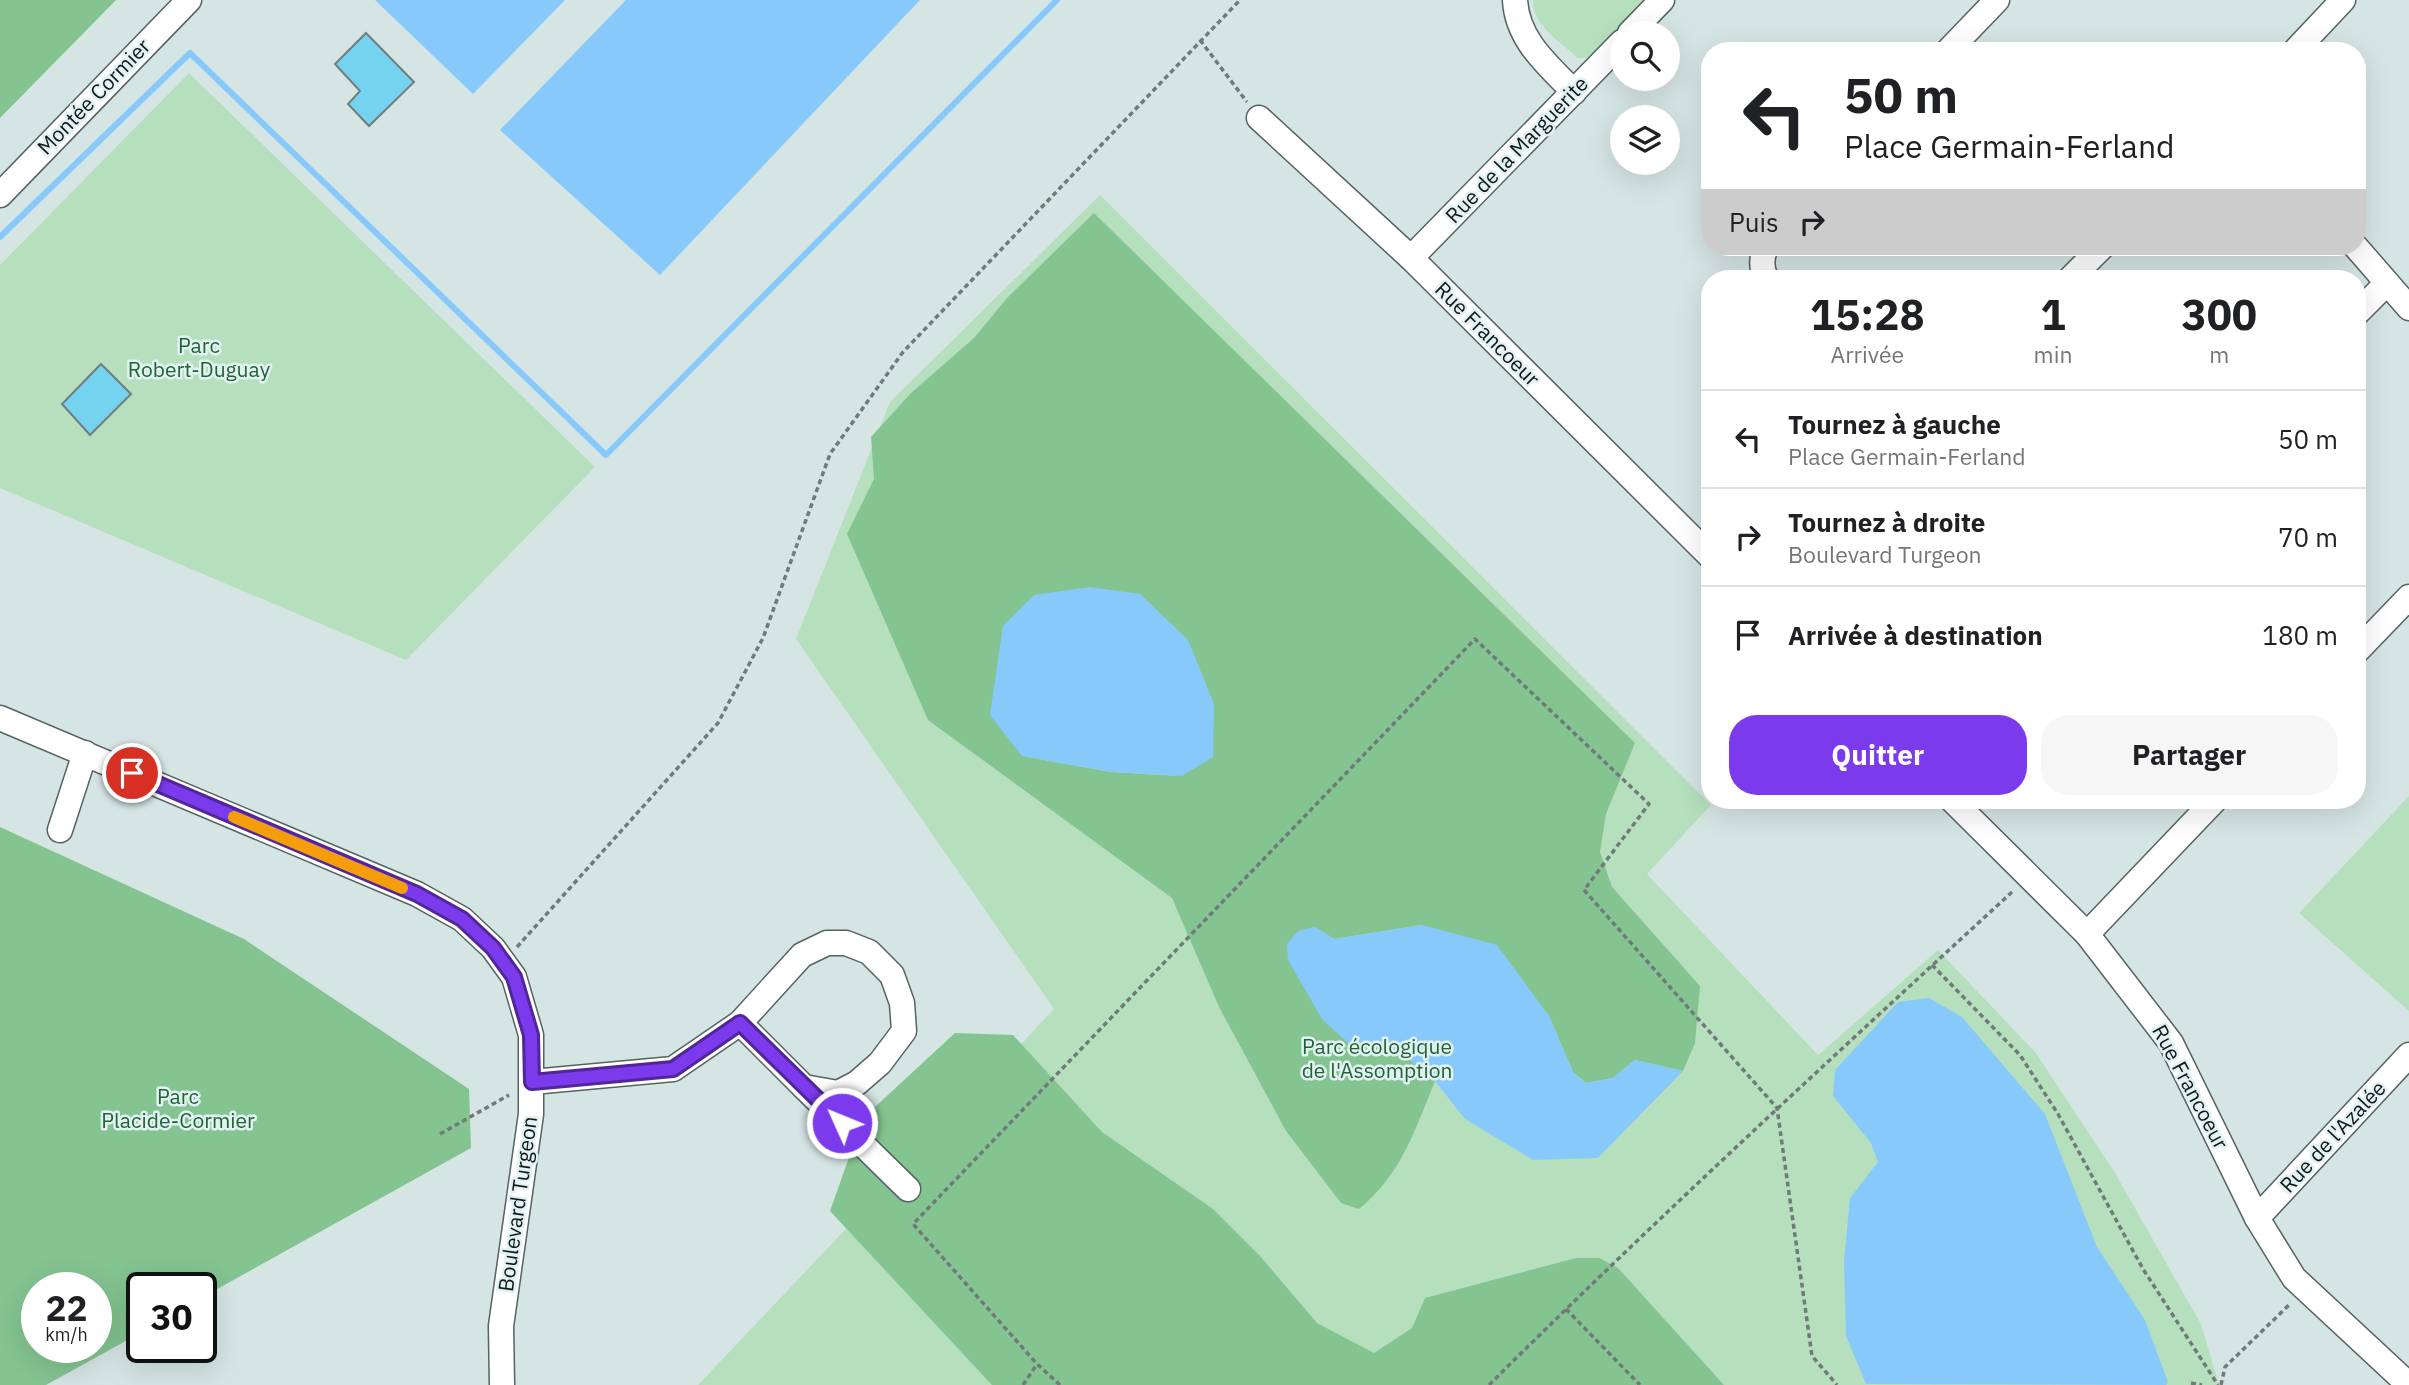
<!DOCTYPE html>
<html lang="fr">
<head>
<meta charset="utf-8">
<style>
	body { margin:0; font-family:"IBM Plex Sans",sans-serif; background:#f6f6f6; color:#202124; height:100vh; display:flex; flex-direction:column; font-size:26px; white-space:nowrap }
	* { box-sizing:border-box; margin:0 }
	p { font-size:23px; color:#757577 }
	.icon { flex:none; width:38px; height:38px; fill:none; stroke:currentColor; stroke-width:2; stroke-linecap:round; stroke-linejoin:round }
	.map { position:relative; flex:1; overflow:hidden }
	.sheet { position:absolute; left:1701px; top:270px; width:665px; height:539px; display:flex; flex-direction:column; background:#fff; border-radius:28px; box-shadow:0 7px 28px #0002 }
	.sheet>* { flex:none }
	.hud { position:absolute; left:1701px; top:42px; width:665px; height:214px; border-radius:28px; box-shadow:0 7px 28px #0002; background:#fff; color:#202124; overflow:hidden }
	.fabs { position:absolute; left:1610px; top:21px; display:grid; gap:14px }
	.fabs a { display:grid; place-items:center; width:70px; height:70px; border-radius:50%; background:#fff; box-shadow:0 7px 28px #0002; font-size:35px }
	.speed { position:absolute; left:21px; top:1272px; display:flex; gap:14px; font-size:35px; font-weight:700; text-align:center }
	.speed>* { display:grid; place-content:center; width:91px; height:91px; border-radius:50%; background:#fff; box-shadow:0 7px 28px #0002; line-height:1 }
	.speed small { font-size:18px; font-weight:400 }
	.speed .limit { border:4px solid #111; border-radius:10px; background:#fff; color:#111 }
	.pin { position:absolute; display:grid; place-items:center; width:60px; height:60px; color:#fff; margin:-30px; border:4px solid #fff; border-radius:50%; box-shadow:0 2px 7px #0007 }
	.me { position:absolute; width:77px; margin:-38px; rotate:314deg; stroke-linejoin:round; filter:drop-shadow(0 0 5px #0008) }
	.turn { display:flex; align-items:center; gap:24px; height:147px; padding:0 28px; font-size:32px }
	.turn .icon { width:91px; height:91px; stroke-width:2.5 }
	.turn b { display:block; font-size:49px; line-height:60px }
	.then { display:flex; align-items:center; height:66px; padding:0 28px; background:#0003; gap:14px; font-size:26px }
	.eta { display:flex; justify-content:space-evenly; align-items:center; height:119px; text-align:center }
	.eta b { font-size:42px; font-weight:700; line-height:49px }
	.action { display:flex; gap:14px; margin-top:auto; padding:14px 28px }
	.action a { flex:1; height:80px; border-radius:28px; background:#7c3aed; color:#fff; font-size:28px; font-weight:700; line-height:80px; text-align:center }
	.action a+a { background:#f6f6f6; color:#202124 }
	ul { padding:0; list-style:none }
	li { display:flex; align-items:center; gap:21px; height:98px; padding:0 28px; border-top:2px solid #e0e0e0 }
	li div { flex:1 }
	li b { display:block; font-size:26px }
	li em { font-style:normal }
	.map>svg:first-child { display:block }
	.green { fill:#b6e0bd }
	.forest { fill:#84c491; fill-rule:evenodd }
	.water { fill:#88c9fb }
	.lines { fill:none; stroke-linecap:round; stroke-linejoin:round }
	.stream { stroke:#88c9fb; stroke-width:6 }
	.building { fill:#75d3ef; stroke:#707d81; stroke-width:2 }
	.minor-casing { stroke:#556363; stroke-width:27 }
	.path { stroke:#6f7a79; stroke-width:3.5; stroke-dasharray:5 3.5; stroke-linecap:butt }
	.minor { stroke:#fff; stroke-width:24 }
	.route-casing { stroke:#51269a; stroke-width:18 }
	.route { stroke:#7c3aed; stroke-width:12 }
	.slow { stroke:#f59e0b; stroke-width:12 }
	.labels { text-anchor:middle; stroke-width:5; stroke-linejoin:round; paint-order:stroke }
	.street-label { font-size:21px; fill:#121717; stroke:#e2f2f2 }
	.park-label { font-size:21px; fill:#216434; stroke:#e2f2f2 }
</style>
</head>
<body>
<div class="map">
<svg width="2409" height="1385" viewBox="0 0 2409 1385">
	<rect width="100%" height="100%" fill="#d5e5e4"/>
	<g class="green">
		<path d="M1533,0h118l-53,54 -12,4h-8c-16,-15 -47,-34 -45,-58z"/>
		<polygon points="189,73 595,467 406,660 0,488 0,265"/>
		<polygon points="1100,195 1711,805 1647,874 1818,1055 1938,950 2036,1053 2115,1173 2201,1324 2219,1385 698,1385 1054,1009 796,639 890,402"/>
		<polygon points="2409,796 2409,1011 2299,913"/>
	</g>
	<g class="forest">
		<polygon points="0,0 116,0 0,118"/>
		<path d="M1094,213l541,530 -29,71 -6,38 12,35 88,99 -5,57 -12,28 -48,-11 -22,18 -27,5 -13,-11 -24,-56 -127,-91 -88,14 -19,-12 34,117h42l44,37c-20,49 -34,94 -76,128l-18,-6 -55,-72 -67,-124 -47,-109 -244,-178 -81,-186 27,-55 -3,-42 40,-44 63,-55 33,-40zM1022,756l159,20 -70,-4z"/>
		<path d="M0,827l244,112 225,150 2,59 -270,150v-10h-59v44l-96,53h-46zM37,1288h59v60h-59z"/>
		<polygon points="955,1033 1013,1035 1102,1132 1213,1209 1260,1256 1317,1323 1374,1353 1412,1328 1425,1298 1576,1258 1599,1258 1618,1268 1724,1385 992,1385 830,1211 863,1118"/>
	</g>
	<g class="water">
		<polygon points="375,0 565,0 473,94"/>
		<polygon points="626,0 920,0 660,275 500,130"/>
		<polygon points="1090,587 1140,594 1188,640 1214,704 1213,757 1182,776 1111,772 1022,756 990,715 1003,626 1034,595"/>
		<polygon points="1422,925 1497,945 1549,1016 1573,1072 1586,1083 1613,1078 1635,1060 1683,1071 1598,1158 1533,1160 1465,1119 1435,1081 1391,1045 1349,1044 1322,1019 1288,960 1287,944 1298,931 1315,927 1334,939"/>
		<polygon points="1929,998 1962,1017 2045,1114 2097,1247 2145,1320 2168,1382 2166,1385 1866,1384 1846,1336 1844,1261 1850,1198 1878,1162 1871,1143 1833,1096 1835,1070 1898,1002"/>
	</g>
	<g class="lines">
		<polyline class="stream" points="0,237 190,53 606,455 1057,0"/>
	</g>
	<g class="building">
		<polygon points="366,33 414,82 369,126 348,104 360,91 335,64"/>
		<polygon points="101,364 131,394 90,435 62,404"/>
	</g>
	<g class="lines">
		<defs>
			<g id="minor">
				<path d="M1515,0c2,40 33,65 59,92"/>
				<polyline points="1630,33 1662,0"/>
				<polyline points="1948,51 1997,0"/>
				<polyline points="2295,51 2343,0"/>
				<polyline points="1259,118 1411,258 1710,556"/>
				<polyline points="0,195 189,0"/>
				<path d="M1766,247c-5,11 -5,21 0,31"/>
				<polyline points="2356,247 2409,308"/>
				<polyline points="1411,258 1622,42"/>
				<polyline points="2071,278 2102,247"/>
				<polyline points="2357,313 2387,283"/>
				<polyline points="2357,651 2409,597"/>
				<polyline points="0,718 417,894 462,919 493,948 514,977 531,1035 531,1114 501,1326 502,1385"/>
				<polyline points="1952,800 2087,934 2171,1043 2257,1218 2294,1278 2409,1385"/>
				<polyline points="60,830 85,753"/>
				<polyline points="2087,934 2215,800"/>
				<polyline points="532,1082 673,1069 740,1023 802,955 827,943 846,943 869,952 892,975 902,1003 904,1031 880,1063 857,1083 838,1093 804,1087 740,1023"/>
				<polyline points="804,1087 908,1189"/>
				<polyline points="2257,1218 2409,1055"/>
			</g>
		</defs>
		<use href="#minor" class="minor-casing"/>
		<g class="path">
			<polyline points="1200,40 1247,102"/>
			<polyline points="517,947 718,723 763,638 830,454 903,352 1240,0"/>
			<polyline points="1932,965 2020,1055 2058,1114 2143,1269 2218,1385"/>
			<polyline points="440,1134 509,1095"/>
			<polyline points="1566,1309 1640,1385"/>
			<polyline points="2191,1383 2202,1385"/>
			<polyline points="1023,1385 1037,1364"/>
			<polyline points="1060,1385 1037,1364 913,1224 1475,639 1649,804 1584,890 1777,1108 1812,1356 1837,1385"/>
			<path d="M1489,1385c170,-169 347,-331 523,-493"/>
			<polyline points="2221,1385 2225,1367 2289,1305"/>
		</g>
		<use href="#minor" class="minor"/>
	</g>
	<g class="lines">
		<defs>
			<polyline id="route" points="132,773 417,894 462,919 493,948 514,977 531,1035 532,1082 673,1069 740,1023 842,1123"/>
		</defs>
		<use href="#route" class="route-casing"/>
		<use href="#route" class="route"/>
		<polyline class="slow" points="234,817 402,888"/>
	</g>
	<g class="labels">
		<g class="street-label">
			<text transform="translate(94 97) rotate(-46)" y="7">Montée Cormier</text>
			<text transform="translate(1517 150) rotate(-46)" y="7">Rue de la Marguerite</text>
			<text transform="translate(1487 334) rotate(45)" y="7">Rue Francoeur</text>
			<text transform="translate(2190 1087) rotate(62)" y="7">Rue Francoeur</text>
			<text transform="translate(2333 1137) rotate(-47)" y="7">Rue de l'Azalée</text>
			<text transform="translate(518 1204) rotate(-82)" y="7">Boulevard Turgeon</text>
		</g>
		<g class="park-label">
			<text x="199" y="353">Parc<tspan x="199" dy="24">Robert-Duguay</tspan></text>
			<text x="1377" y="1054">Parc écologique<tspan x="1377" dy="24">de l'Assomption</tspan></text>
			<text x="178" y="1104">Parc<tspan x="178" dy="24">Placide-Cormier</tspan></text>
		</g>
	</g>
</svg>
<div class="fabs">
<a><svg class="icon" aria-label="search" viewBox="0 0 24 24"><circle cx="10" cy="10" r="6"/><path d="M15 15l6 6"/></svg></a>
<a><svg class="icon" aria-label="layers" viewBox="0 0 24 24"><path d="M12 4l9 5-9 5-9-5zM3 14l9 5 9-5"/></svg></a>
</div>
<div class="speed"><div>22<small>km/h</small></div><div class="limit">30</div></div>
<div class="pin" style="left:132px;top:773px;background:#d93025"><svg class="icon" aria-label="arrive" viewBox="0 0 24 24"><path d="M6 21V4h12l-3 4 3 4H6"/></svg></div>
<svg class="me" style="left:842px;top:1123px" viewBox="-20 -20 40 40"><circle r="17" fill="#7c3aed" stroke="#fff" stroke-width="3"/><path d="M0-11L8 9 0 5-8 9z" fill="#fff"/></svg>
<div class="hud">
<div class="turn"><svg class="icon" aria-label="left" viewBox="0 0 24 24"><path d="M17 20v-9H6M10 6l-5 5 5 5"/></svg><div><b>50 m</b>Place Germain-Ferland</div></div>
<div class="then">Puis<svg class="icon" aria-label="right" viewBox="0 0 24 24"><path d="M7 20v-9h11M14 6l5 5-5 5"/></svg></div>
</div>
<section class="sheet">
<div class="eta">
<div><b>15:28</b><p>Arrivée</p></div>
<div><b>1</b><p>min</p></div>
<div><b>300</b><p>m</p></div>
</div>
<ul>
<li><svg class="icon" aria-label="left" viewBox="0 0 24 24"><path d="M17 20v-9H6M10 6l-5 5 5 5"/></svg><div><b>Tournez à gauche</b><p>Place Germain-Ferland</p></div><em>50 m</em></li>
<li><svg class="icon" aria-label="right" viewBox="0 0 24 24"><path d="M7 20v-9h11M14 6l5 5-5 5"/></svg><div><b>Tournez à droite</b><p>Boulevard Turgeon</p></div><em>70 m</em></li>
<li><svg class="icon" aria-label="arrive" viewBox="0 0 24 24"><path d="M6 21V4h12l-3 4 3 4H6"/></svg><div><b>Arrivée à destination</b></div><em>180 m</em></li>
</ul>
<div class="action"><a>Quitter</a><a>Partager</a></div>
</section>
</div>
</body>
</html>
